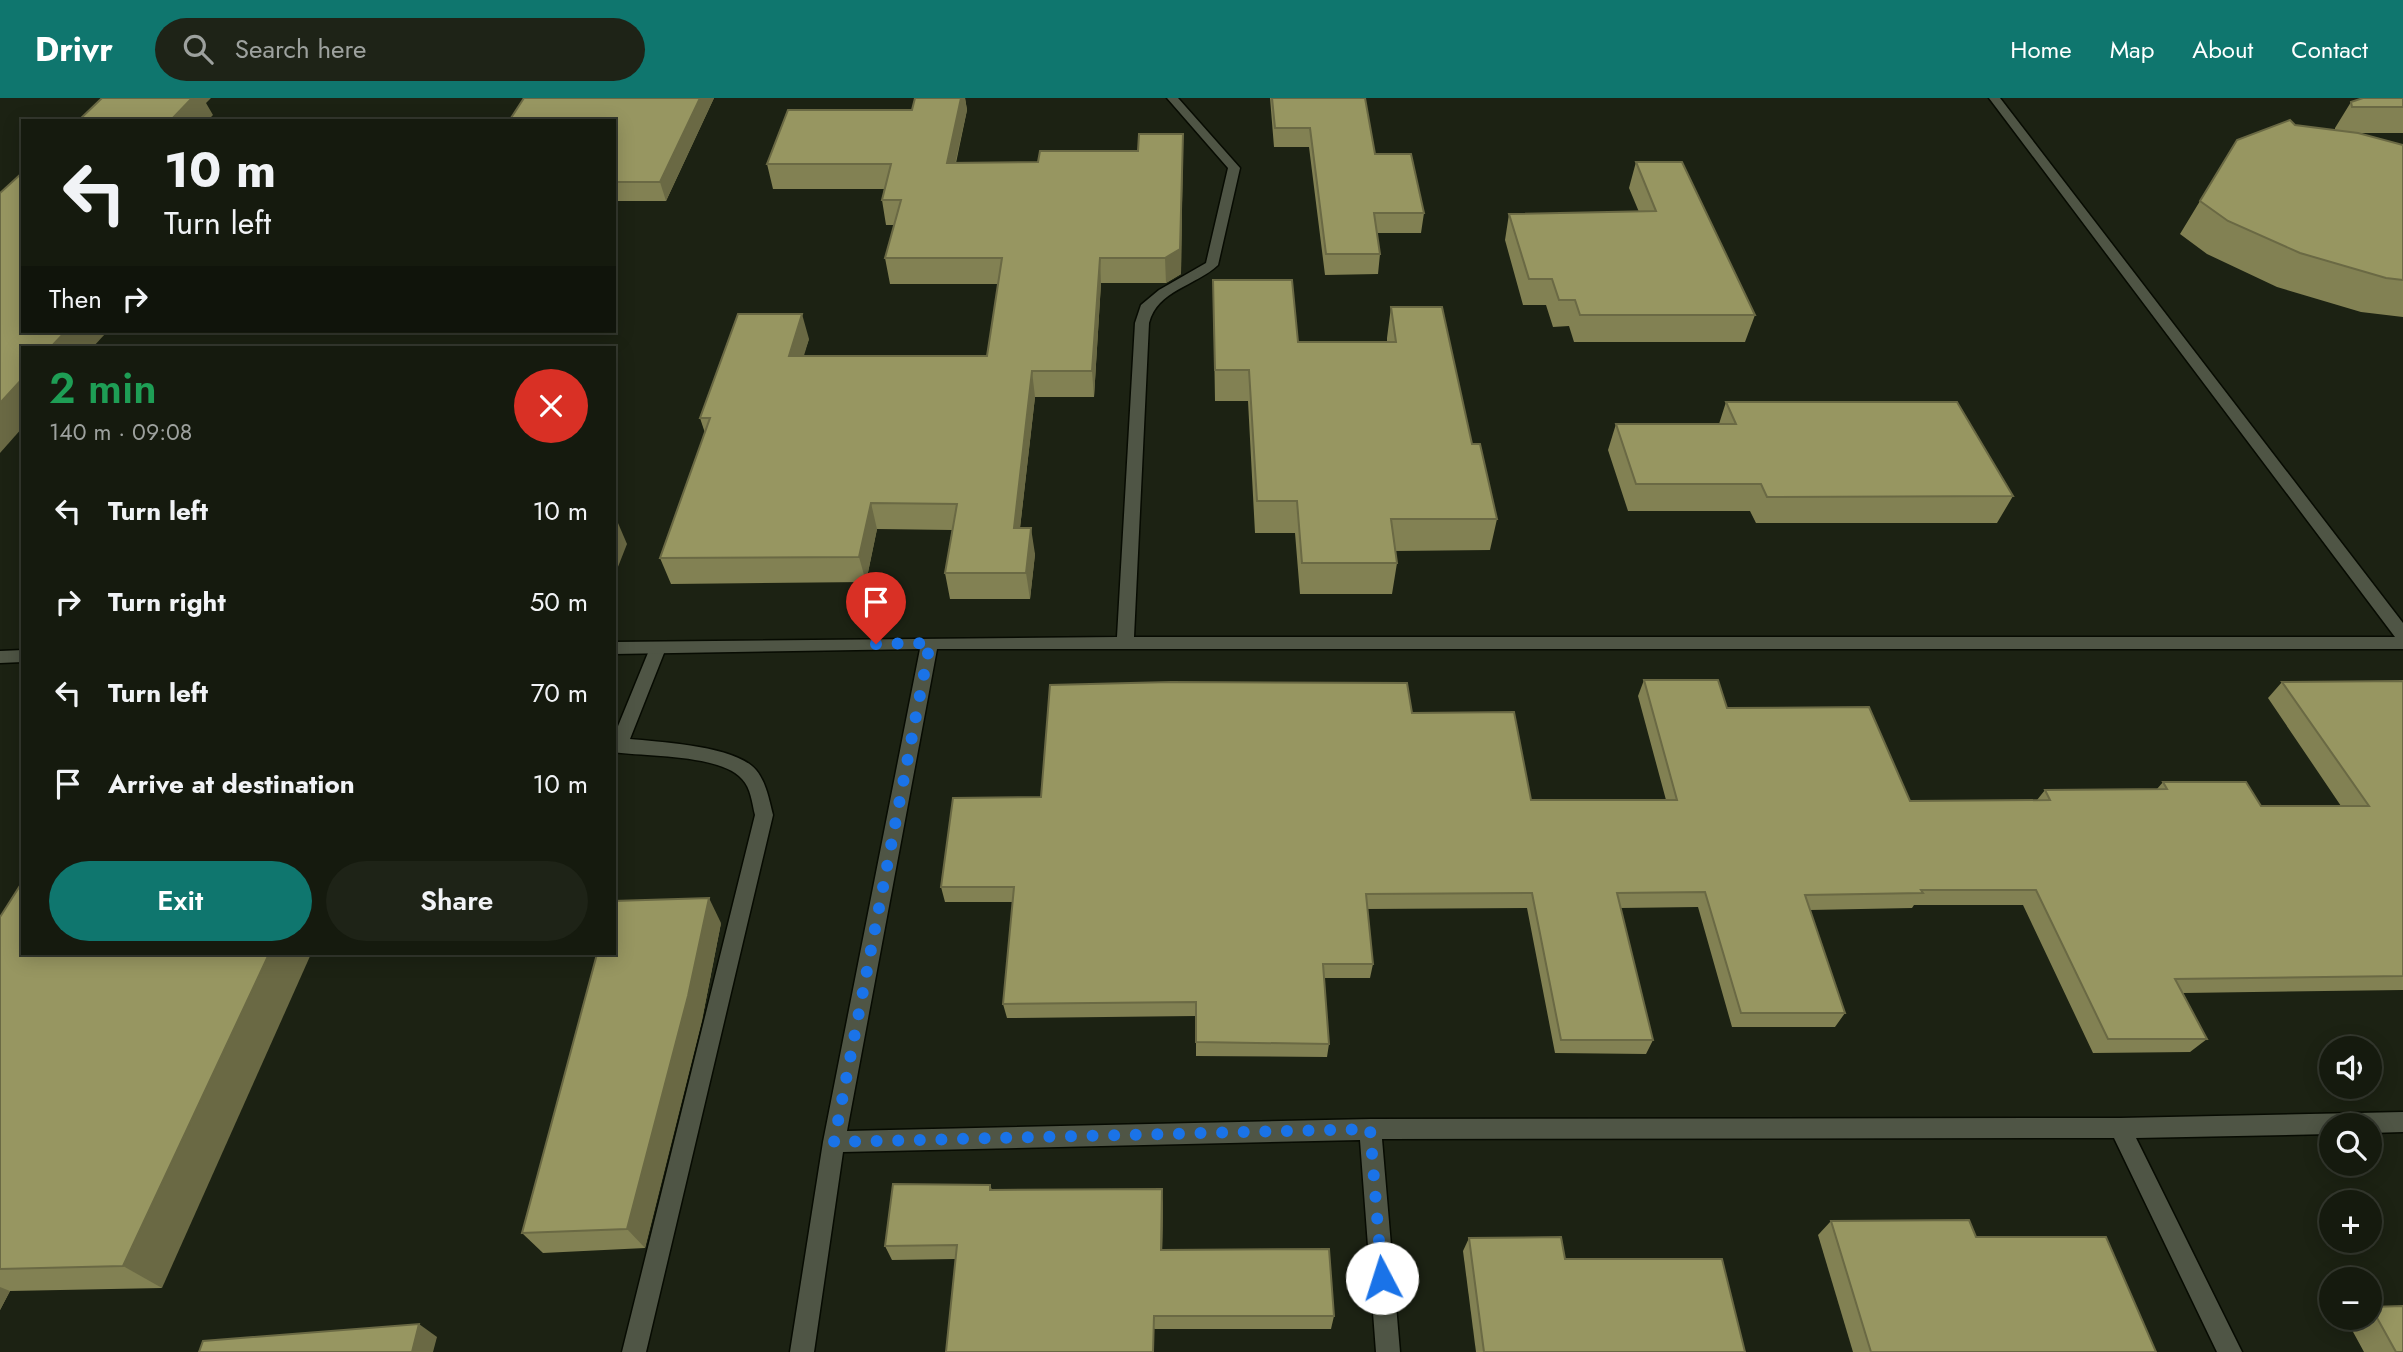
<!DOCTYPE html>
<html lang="en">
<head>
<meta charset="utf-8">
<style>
	body { margin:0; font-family:Jost,sans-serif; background:#1e2317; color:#f1f3f6; height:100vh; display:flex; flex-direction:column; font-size:26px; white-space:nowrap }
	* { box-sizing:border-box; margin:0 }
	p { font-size:23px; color:#9da19e }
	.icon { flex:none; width:38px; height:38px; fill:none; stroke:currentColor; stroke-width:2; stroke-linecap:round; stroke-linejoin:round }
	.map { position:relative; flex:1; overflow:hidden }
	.drawer { position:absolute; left:21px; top:248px; width:595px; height:609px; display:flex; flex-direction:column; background:#151a0e; border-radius:0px; box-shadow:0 4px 18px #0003,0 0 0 2px #34382e }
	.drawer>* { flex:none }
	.hud { position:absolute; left:21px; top:21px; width:595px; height:214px; border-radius:0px; box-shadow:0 4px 18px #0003,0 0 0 2px #34382e; background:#151a0e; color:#f1f3f6; overflow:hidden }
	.fabs { position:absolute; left:2319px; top:938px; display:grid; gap:14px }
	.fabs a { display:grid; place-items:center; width:63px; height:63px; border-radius:50%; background:#151a0e; box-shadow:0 4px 18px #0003,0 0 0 2px #34382e; font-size:35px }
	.pin { position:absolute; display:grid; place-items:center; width:60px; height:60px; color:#fff; margin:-72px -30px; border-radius:50% 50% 50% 0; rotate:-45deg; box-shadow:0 0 7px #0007 }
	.pin .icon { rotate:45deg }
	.me { position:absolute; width:77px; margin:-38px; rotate:355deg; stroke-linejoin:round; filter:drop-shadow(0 0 5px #0008) }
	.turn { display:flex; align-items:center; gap:24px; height:147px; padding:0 28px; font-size:32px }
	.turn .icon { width:91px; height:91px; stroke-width:2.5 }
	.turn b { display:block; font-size:49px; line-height:60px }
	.then { display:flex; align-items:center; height:66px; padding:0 28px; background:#0003; gap:14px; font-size:26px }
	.round { display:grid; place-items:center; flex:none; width:74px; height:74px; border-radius:37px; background:#1e2317 }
	.overview { display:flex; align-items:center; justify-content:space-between; height:119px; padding:0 28px }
	h1 { font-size:42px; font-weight:600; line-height:52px; color:#1e9e55 }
	.primary-button { display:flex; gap:14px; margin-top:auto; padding:14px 28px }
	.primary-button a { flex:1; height:80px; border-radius:42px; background:#0f766e; color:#fff; font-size:28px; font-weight:600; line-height:80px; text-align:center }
	.primary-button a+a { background:#1e2317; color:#f1f3f6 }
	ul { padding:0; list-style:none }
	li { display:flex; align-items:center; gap:21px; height:91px; padding:0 28px }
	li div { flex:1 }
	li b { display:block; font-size:26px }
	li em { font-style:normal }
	header { display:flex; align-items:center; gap:42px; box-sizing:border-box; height:98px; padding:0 35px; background:#0f766e; color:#fff }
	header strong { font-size:33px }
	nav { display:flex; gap:38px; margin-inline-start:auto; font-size:24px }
	.search { width:490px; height:63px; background:#1e2317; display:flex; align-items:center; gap:18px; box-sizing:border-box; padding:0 24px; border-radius:38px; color:#9da19e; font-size:26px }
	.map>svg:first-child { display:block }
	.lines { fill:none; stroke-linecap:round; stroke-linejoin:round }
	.lane-casing { stroke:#070b02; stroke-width:3 }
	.street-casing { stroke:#070b02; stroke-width:3 }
	.lane { fill:#4f5545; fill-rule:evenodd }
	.street { fill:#4f5545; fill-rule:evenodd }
	.wall { fill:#828153 }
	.shaded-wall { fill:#6a6944 }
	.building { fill:#979661; stroke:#6a6944; stroke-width:2 }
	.route { stroke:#1a73e8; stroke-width:12; stroke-dasharray:0 21.6 }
</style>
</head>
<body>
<header>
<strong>Drivr</strong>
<div class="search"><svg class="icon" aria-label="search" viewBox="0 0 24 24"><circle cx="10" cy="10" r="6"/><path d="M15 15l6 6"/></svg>Search here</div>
<nav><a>Home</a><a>Map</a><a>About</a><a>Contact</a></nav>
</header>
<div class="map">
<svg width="2403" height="1254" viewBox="0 0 2403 1254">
	<rect width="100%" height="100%" fill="#1c2213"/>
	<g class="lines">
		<defs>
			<path id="lane" d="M658,544l8,6 -36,91c31,3 106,7 126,31 10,12 13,29 17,45l-127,537h-24l133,-537c-3,-12 -4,-27 -13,-36 -22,-25 -96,-22 -128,-27v-16l36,-88z"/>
			<g id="street">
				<path d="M1167,0h11l62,70 -22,97c-22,21 -61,25 -69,58l-15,314h1261l-406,-539h11l403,525v26h-1466l-90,482 523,-12 750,-1 283,-6v20l-33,1v-8h-39v9l-195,4 106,214h-25l-103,-214 -732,1 18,213h-24l-16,-212 -517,12 -29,200h-24l33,-210 97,-493 -306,5v-12l503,-5 18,-314 6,-18 18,-15 47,-27 22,-95z"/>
				<polygon points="23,552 23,564 0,565 0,553"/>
			</g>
		</defs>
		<use href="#lane" class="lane-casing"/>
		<use href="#street" class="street-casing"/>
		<use href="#lane" class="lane"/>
		<use href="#street" class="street"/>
	</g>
	<g class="wall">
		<polygon points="524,0 714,0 666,103 614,103 614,23"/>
		<polygon points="915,0 965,0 967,12 956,65 1038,64 1138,53 1183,36 1181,176 1166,185 1101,185 1094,299 1035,299 1020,430 1035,456 1030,501 950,501 945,475 952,432 877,431 866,484 671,486 660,460 705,335 700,320 809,241 803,258 987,258 998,186 890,186 885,160 894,127 886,127 882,102 884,91 773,91 767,66 912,12"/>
		<polygon points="1270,0 1365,0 1375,56 1424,115 1421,135 1377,135 1380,156 1378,176 1325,177 1309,49 1274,49"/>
		<polygon points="2403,0 2403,35 2359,35 2403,47 2403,219 2361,214 2277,189 2207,156 2180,136 2237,42 2335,32 2335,30 2351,4"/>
		<polygon points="1636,64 1755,217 1745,244 1574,244 1569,228 1553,229 1546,207 1523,207 1505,142 1509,116 1639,114 1629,90"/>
		<polygon points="1213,182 1298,244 1387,244 1387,240 1391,209 1472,346 1497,421 1490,452 1395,453 1397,465 1392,496 1300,496 1295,435 1255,435 1248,303 1215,303"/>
		<polygon points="23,233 182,233 180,234 106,235"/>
		<polygon points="1726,304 2013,398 1997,425 1756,425 1750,413 1628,413 1608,352 1616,326 1719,326"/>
		<polygon points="1644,582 1727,610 1910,703 2037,702 2045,692 2157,691 2163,684 2261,708 2341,708 2268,600 2282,584 2403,583 2403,892 2183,895 2207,941 2190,954 2093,955 2023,807 1914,807 1912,810 1810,812 1845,915 1835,929 1732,929 1698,809 1620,810 1653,942 1646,956 1555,955 1527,810 1367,811 1373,866 1370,880 1324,880 1329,946 1327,959 1196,958 1196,918 1007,920 1003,906 1013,804 945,804 941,789 1041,699 1412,615 1531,702 1666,702 1638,598"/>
		<polygon points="0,819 162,1190 10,1193 0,1212"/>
		<polygon points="721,825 702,922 645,1150 543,1155 522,1135"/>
		<polygon points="990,1087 992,1092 1163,1105 1162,1152 1334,1218 1331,1231 1155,1231 955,1161 892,1162 885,1148"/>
		<polygon points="1831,1123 1976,1139 2156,1254 1853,1254 1818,1137"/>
		<polygon points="1469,1140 1565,1161 1745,1254 1476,1254 1463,1153"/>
		<polygon points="2371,1209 2403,1254 2364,1254 2346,1221 2348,1220 2370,1220 2370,1210"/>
	</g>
	<g class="shaded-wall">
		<polygon points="185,0 211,0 206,5 213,17 207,23 170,23"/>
		<polygon points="700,0 714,0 666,103 660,84"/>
		<polygon points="961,0 965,0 967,12 950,89 947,65"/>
		<polygon points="1183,36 1181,176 1166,185 1165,160"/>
		<polygon points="1100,160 1101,185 1094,299 1092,273"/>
		<polygon points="802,216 809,241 796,284 789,258"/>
		<polygon points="66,233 105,233 106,235 92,250 50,250"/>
		<polygon points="1032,273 1035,299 1017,456 1014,430"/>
		<polygon points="23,280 23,329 0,355 0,305"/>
		<polygon points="871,405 877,431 866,484 859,459"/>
		<polygon points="615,418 627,446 614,479 614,420"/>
		<polygon points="1031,430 1035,456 1030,501 1026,475"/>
		<polygon points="709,800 721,825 702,922 645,1150 627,1131"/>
		<polygon points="269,856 311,856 162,1190 123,1168"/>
		<polygon points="1162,1091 1163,1105 1162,1165 1161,1152"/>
		<polygon points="0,1189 10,1193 0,1212"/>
		<polygon points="419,1226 437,1239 433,1254 412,1254"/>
	</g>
	<g class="building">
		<polygon points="102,0 192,0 170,23 78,23"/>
		<polygon points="524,0 700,0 660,84 614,84 614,30 616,26 614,26 614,23 509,23"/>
		<polygon points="915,0 961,0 947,65 1038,64 1040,53 1138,53 1139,36 1183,36 1180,151 1165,160 1100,160 1092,273 1032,273 1014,430 1031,430 1026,475 945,475 957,406 871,405 859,459 660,460 710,320 700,320 738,216 802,216 789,258 987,258 1002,160 885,160 901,102 882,102 891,66 767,66 788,12 912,12"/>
		<polygon points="1272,0 1365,0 1375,56 1411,56 1424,115 1374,115 1380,156 1326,156 1310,30 1275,30"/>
		<polygon points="2363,0 2403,0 2403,9 2352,9 2351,4"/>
		<polygon points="2290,22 2295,27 2358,35 2403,47 2403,182 2386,180 2300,155 2228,123 2200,103 2237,42"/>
		<polygon points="1636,64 1682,64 1755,217 1580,217 1575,202 1559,202 1552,181 1529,181 1509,116 1656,113"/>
		<polygon points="23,74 23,233 66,233 50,250 23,250 23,280 0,305 0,95"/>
		<polygon points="1213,182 1292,182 1298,244 1396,244 1391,209 1442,209 1472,346 1480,346 1497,421 1391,421 1397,465 1302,465 1297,403 1257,403 1249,272 1215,272"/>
		<polygon points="1726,304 1957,304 2013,398 1767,399 1761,386 1636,386 1616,326 1736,326"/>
		<polygon points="1644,582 1718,582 1727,610 1869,609 1910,703 2050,702 2045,692 2167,691 2163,684 2246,684 2261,708 2369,708 2282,584 2403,583 2403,878 2175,881 2207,941 2108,941 2036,792 1921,792 1923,795 1805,797 1845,915 1741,915 1705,794 1617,795 1653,942 1561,942 1532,795 1366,796 1373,866 1323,866 1329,946 1196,944 1196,904 1003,906 1014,789 941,789 953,700 1041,699 1050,587 1171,584 1407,585 1412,615 1514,614 1531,702 1677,702"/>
		<polygon points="23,783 23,856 269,856 123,1168 0,1171 0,819"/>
		<polygon points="709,800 688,898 627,1131 522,1135 597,856 614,856 614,803"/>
		<polygon points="893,1086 990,1087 990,1092 1162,1091 1161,1152 1329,1151 1334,1218 1154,1218 1153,1254 946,1254 957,1147 885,1148"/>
		<polygon points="1969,1122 1976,1139 2106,1139 2156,1254 1871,1254 1831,1123"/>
		<polygon points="1561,1139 1565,1161 1722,1161 1745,1254 1484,1254 1469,1140"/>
		<polygon points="2403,1208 2403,1254 2396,1254 2371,1209"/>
		<polygon points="419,1226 412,1254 199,1254 203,1243"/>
	</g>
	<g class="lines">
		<polyline class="route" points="876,546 930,545 834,1044 1370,1031 1382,1180"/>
	</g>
</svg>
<div class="fabs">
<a><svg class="icon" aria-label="sound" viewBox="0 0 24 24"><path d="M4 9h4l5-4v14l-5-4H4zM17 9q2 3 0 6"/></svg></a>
<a><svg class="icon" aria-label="search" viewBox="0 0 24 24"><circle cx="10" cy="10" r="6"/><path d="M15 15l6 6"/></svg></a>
<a>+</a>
<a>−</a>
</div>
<div class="pin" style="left:876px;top:546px;background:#d93025"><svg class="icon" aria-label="arrive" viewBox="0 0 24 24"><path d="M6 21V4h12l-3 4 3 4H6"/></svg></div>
<svg class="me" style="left:1382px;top:1180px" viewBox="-20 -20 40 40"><circle r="19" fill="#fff"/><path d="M0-13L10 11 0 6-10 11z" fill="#1a73e8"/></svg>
<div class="hud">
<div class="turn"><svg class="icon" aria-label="left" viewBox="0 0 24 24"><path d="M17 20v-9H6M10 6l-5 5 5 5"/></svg><div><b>10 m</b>Turn left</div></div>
<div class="then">Then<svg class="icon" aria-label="right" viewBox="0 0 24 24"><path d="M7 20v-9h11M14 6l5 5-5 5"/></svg></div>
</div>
<section class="drawer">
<div class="overview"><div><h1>2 min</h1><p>140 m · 09:08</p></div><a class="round" style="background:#d93025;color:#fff"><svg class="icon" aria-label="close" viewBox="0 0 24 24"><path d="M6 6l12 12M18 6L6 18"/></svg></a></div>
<ul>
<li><svg class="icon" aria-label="left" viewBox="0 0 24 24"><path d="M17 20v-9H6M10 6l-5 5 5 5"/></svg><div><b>Turn left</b></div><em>10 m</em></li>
<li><svg class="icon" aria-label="right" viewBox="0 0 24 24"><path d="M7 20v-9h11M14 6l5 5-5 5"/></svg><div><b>Turn right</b></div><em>50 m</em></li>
<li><svg class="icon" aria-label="left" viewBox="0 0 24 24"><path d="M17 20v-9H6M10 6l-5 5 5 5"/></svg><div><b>Turn left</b></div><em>70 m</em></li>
<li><svg class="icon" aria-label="arrive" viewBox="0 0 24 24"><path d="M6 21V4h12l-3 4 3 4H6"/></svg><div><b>Arrive at destination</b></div><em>10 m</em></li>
</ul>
<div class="primary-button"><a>Exit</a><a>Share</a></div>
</section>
</div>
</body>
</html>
